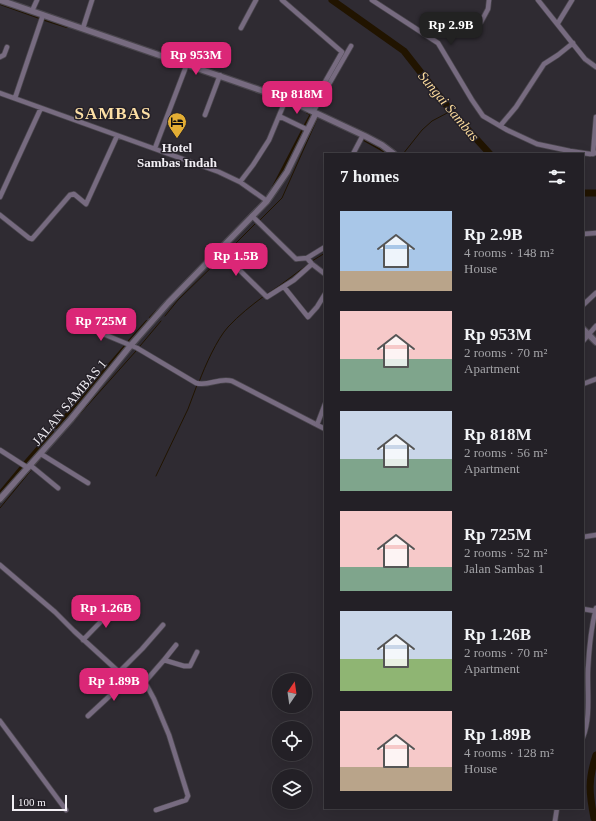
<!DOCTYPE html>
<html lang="en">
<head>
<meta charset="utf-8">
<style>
	:root { --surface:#232026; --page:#2b282e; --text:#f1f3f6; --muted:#a3a3a7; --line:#403e43; --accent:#db2777 }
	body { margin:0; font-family:"Times New Roman",serif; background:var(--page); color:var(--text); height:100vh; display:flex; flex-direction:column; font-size:15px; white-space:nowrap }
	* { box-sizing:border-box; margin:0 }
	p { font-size:13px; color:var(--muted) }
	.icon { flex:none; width:22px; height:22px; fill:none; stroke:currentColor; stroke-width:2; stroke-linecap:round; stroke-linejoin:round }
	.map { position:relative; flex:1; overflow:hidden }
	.drawer { position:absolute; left:324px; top:153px; width:260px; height:656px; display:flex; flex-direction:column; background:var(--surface); border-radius:0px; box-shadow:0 4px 16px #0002,0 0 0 1px var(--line) }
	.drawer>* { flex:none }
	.needle { width:26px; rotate:13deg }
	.controls { position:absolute; left:272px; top:673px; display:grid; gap:8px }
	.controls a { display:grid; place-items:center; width:40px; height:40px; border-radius:50%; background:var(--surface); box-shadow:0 4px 16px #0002,0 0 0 1px var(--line); font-size:20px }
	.scale { position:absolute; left:12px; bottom:10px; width:55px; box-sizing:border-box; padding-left:4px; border:2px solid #f2eff4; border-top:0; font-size:11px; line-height:14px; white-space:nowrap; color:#f2eff4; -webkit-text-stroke:3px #252128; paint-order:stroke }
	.price { position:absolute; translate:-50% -34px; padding:0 9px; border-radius:8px; background:var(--accent); color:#fff; font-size:13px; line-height:26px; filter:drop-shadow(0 1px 2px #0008) }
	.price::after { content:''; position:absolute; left:50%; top:24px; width:12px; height:9px; margin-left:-6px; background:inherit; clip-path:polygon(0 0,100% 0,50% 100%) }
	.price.active { background:#222; color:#fff }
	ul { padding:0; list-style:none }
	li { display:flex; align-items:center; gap:12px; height:100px; padding:0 16px }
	li span { display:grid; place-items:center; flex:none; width:112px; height:80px; border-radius:0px; color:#555 }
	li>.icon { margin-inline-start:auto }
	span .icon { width:48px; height:48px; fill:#fffc; stroke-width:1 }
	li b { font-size:17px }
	h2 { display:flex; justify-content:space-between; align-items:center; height:48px; padding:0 16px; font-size:17px }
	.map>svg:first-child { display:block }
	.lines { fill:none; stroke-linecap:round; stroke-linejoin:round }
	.stream { stroke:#211400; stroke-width:1 }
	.canal { stroke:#211400; stroke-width:4 }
	.river { stroke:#211400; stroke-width:7 }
	.minor-casing { stroke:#4a464d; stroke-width:6 }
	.tertiary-casing { stroke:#4a464d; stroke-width:8 }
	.minor { stroke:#776b80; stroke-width:4.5 }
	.tertiary { stroke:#776b80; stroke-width:5.5 }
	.labels { text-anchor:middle; stroke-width:3; stroke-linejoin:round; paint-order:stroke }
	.poi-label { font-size:13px; font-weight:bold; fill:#f2eff4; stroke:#252128 }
	.street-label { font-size:13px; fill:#f2eff4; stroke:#252128 }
	.water-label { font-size:14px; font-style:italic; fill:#fbdb9c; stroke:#252128 }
	.district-label { font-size:17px; font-weight:bold; letter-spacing:1px; fill:#fcdfa5; stroke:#252128 }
</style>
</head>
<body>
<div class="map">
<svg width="596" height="821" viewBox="0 0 596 821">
	<rect width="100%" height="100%" fill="#2f2b32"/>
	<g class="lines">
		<path class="stream" d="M403,154L422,130L432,121L451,111
			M260,220L282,198L318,117
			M226,253L255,224
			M312,261L325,253
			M267,294L279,286L310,263
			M165,316L178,300L222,257
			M140,346L161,321
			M199,382C205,366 217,339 228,327C239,315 252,305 264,296
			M70,425L136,351
			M45,453L54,442
			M34,466L41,458
			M156,476L188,409L197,385
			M0,508L32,469"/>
		<path class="canal" d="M0,3L40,17
			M45,19L67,26
			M306,125L312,114L308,112
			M364,139L387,152
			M274,187L303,131
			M151,318L157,312
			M130,341L147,322
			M56,427L126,346
			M25,463L52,432
			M0,493L21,468"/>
		<path class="river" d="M332,0L404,51L451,111L490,154
			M583,193H596
			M596,755C588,780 589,792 594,818L596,820"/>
		<defs>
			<path id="minor" d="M282,0L342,52L309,110
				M372,0L438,43L472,100L483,116L507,130L537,144L570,151L590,154L596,153
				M538,0L585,59L596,67
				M32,11L37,0
				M481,22L488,9L489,0
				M558,23L572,0
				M83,28L92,0
				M241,28L256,0
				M0,57L4,55L7,47
				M0,93L219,172L240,182L267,201
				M15,98L43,15
				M313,112L351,46
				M205,115L220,75
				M279,116L308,130
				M500,126L516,107L544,64L558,55L573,43
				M155,148L187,64
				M353,154L363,135
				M593,154L596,117
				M240,182L253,165L269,140L286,99
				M0,197L41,108
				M0,215L29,238L32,239L70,195L74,194L86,204L117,136
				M252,216L296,259L307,258L325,247
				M583,234L596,233
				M219,250L267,297L294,280L312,264
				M307,258L312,264L325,274
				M284,287L308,317L317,307L325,294
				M583,305L596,293
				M77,323L137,348L196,383C208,387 219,377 232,381L325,429
				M583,341L596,326
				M583,384L596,379
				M317,425L325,404
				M0,450L28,468
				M41,454L88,483
				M30,465L58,488
				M583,537L596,535
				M0,565L55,612L74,631L119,672L129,678L144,683L147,686L154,699L169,735L188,796L186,800L156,810
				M583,609L595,611
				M83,640L116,606
				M164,660L184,666H190L197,652
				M119,672L142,649L163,625
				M144,683L164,660L176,645
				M88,716L129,678
				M0,721L66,810
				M583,737C591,718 587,690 588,669C589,649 591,628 596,608
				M555,821L557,808"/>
			<path id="tertiary" d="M0,0L286,99L365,136L382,145L394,154
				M583,329L596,342
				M0,499L71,419L131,345L168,303L267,201L287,172L316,113"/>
		</defs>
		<use href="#minor" class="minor-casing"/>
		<use href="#tertiary" class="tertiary-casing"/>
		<use href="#minor" class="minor"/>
		<use href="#tertiary" class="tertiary"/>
	</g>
	<defs>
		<symbol id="hotel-pin" viewBox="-11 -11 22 30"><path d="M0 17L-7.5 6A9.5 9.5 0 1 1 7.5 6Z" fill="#e3ae34" stroke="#252128"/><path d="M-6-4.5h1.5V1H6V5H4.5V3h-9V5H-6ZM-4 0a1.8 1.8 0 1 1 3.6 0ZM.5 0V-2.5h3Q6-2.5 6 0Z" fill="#111"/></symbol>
	</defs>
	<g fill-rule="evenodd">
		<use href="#hotel-pin" x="166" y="111" width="22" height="30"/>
	</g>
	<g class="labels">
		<g class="poi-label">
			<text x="177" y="152">Hotel<tspan x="177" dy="15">Sambas Indah</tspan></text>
		</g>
		<g class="street-label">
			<text transform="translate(69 402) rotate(-50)" y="5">JALAN SAMBAS 1</text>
		</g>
		<g class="water-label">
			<text transform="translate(449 106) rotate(50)" y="5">Sungai Sambas</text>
		</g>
		<g class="district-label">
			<text x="113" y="119">SAMBAS</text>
		</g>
	</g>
</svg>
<div class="controls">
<a><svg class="needle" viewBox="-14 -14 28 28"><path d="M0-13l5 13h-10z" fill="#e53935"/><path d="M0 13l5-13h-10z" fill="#a3a3a7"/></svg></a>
<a><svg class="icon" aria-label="locate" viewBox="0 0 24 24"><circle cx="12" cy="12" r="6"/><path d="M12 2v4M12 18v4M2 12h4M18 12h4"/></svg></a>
<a><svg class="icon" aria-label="layers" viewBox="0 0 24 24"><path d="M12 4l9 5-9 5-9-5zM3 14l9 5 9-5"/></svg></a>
</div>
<div class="scale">100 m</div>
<b class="price active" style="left:451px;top:46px">Rp 2.9B</b>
<b class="price" style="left:196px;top:76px">Rp 953M</b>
<b class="price" style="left:297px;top:115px">Rp 818M</b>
<b class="price" style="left:236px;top:277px">Rp 1.5B</b>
<b class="price" style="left:101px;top:342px">Rp 725M</b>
<b class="price" style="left:106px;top:629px">Rp 1.26B</b>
<b class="price" style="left:114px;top:702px">Rp 1.89B</b>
<section class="drawer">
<h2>7 homes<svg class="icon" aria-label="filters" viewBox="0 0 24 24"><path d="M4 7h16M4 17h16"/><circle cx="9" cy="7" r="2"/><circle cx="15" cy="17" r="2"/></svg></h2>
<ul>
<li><span style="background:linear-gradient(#a9c7e8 75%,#b9a48a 0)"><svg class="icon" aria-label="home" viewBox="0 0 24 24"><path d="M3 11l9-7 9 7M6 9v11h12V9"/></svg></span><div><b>Rp 2.9B</b><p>4 rooms · 148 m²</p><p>House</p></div></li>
<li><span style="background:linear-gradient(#f6c9c9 60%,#7fa58c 0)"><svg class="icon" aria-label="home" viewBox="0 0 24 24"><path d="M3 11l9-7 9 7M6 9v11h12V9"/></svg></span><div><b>Rp 953M</b><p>2 rooms · 70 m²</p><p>Apartment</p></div></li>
<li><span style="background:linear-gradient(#c9d6e8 60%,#7fa58c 0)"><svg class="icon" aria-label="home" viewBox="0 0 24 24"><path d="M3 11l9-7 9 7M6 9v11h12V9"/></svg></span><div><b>Rp 818M</b><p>2 rooms · 56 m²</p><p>Apartment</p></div></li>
<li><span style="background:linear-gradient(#f6c9c9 70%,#7fa58c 0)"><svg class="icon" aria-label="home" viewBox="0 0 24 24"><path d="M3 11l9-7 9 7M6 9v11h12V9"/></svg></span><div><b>Rp 725M</b><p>2 rooms · 52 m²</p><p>Jalan Sambas 1</p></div></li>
<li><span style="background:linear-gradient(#c9d6e8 60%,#8fb573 0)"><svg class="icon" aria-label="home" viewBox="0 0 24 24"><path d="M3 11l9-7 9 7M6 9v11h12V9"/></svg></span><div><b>Rp 1.26B</b><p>2 rooms · 70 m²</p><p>Apartment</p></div></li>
<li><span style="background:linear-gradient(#f6c9c9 70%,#b9a48a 0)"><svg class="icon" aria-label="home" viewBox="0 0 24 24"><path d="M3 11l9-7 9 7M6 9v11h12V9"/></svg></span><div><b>Rp 1.89B</b><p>4 rooms · 128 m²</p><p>House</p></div></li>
</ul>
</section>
</div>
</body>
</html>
